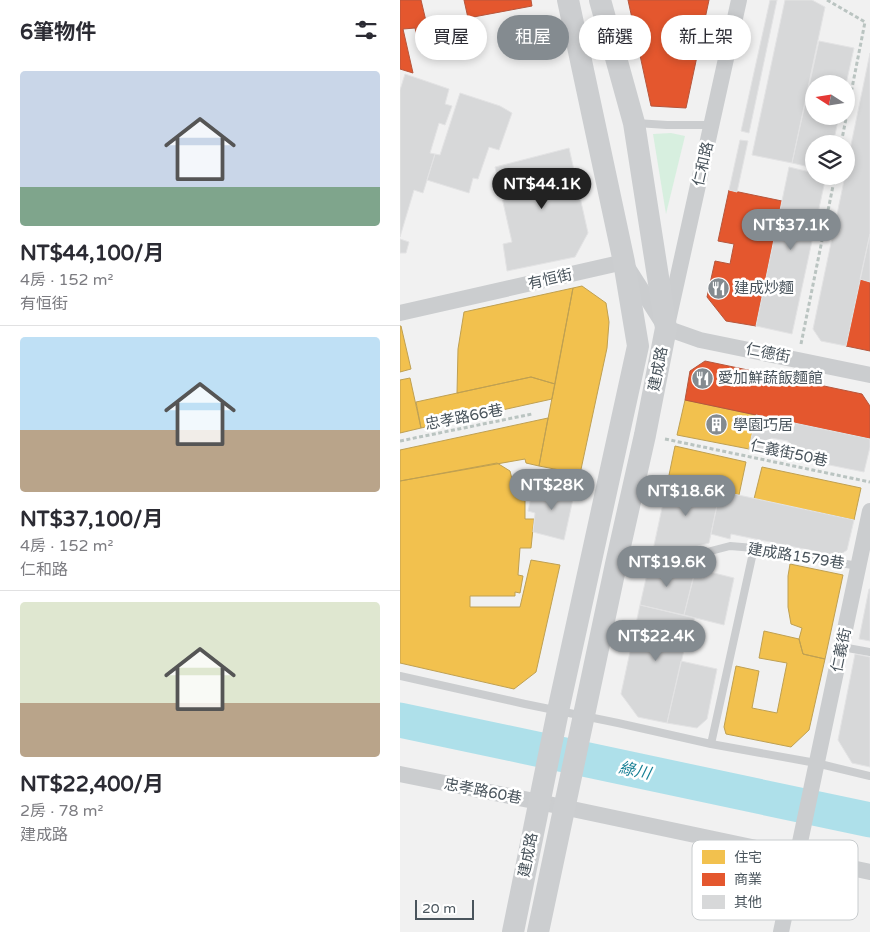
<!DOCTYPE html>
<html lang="zh-TW">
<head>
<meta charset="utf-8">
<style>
	:root { --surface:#fff; --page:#f7f7f7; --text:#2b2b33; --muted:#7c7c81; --line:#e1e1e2; --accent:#848b90 }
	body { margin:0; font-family:"Varela Round","Noto Sans TC",sans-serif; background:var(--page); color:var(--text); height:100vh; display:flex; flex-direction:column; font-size:19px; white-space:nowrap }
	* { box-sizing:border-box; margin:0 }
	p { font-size:16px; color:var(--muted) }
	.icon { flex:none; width:28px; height:28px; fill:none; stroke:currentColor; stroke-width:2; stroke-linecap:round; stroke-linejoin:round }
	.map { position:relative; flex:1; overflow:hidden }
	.details { display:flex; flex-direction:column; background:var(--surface); width:400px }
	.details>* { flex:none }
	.hud { position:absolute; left:15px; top:15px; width:380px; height:45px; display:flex; gap:10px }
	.needle { width:32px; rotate:282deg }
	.fabs { position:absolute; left:405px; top:75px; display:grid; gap:10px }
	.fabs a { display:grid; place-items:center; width:50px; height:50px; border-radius:50%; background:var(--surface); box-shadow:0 2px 8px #0003; font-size:25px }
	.scale { position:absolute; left:15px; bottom:12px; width:59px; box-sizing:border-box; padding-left:5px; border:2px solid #49545c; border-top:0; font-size:14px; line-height:18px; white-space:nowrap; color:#49545c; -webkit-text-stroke:4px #fff; paint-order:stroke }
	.price { position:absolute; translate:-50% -42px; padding:0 11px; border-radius:18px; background:var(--accent); color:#fff; font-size:16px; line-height:32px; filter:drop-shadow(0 1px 2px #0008) }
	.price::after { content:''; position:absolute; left:50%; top:30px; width:15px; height:11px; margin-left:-8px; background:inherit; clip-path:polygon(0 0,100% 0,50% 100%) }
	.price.active { background:#222; color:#fff }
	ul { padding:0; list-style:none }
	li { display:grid; align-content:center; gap:10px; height:265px; padding:0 20px }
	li+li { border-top:1px solid var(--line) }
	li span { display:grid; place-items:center; height:155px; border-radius:5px; color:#555 }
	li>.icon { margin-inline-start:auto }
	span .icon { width:90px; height:90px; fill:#fffc; stroke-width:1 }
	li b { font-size:21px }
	h2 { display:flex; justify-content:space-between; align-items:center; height:60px; padding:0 20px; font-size:21px }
	.tag { padding:0 18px; border-radius:22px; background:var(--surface); box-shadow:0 2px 8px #0003; font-size:18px; line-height:45px }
	.tag.active { background:var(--accent); color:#fff }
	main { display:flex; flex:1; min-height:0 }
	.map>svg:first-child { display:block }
	.green { fill:#d7efdf }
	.homes { fill:#f2c14e; stroke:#bfa052 }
	.shops { fill:#e4572e; stroke:#b6563c }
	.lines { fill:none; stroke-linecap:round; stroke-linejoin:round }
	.river { stroke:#aee0ea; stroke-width:35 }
	.building { fill:#d7d8d9; stroke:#e3e3e4 }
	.path { stroke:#bac4c1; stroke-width:3; stroke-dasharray:4 2.5; stroke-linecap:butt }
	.lane { stroke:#cbcdcf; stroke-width:8 }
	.street { stroke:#cbcdcf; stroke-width:16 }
	.secondary { stroke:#ccced0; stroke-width:22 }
	.labels { text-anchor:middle; stroke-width:5; stroke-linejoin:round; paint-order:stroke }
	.street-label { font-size:15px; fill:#49545c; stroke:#fff }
	.poi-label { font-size:15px; fill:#49545c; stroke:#fff; text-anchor:start }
	.water-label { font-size:16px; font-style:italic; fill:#167f94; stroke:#fff }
	.key { fill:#fff; stroke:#c8ccce; stroke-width:1 }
	.key-label { font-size:14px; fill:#49545c }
</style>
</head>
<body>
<main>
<section class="details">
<h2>6筆物件<svg class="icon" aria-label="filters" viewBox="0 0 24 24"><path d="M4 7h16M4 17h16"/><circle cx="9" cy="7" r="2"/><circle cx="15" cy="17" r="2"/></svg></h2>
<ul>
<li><span style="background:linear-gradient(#c9d6e8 75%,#7fa58c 0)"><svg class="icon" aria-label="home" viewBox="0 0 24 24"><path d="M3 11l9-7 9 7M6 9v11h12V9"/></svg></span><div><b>NT$44,100/月</b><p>4房 · 152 m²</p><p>有恒街</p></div></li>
<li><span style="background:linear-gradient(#bfe0f5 60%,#b9a48a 0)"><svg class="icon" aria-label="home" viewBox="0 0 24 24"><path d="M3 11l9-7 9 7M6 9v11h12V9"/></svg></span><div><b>NT$37,100/月</b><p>4房 · 152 m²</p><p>仁和路</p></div></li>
<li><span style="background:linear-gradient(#dfe7d0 65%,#b9a48a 0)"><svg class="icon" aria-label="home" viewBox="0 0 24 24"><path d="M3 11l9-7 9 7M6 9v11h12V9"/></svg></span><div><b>NT$22,400/月</b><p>2房 · 78 m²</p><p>建成路</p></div></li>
</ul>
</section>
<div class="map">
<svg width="470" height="932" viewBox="0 0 470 932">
	<rect width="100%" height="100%" fill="#f1f1f1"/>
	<path class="green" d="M271,133L285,136L266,214L253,134Z"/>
	<path class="homes" d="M182,286L206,303L209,322L207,348L180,474L139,466L173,288Z
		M173,288L155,384L131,377L57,393L58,349L64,312Z
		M0,326H1L11,369L0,372Z
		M131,377L155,384L152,399L21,428L16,402Z
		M10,378L21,428L0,433V380Z
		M285,400L356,415L349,449L277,435Z
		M148,418L139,466L126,463L125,459L0,481V450Z
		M275,446L346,462L339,495L268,480Z
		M97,463L110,471L112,479H125V519H134L131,548H120L118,575L123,576L120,593L115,592V596H70V607H120L131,560L160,565L136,672L114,689L0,663V481Z
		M362,467L461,488L454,520L354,499Z
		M390,564L443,575L425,659L403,654L399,639L402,628L391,624L388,607V576Z
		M364,631L399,639L403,654L425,659L409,730L391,747L326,734L324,727L336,666L359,671L352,708L377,713L387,663L359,658Z"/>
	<path class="shops" d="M0,0H21L30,38L18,40L15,28L3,29L13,73L0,69Z
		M64,0H131L132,6L68,18Z
		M228,0H309L286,108L251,106Z
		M329,190L382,201L356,326L326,321L307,297L315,261L330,264L334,244L318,241Z
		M460,279L470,282V351L446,346Z
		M305,361L462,394L470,406V439L285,400L290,371Z"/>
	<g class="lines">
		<path class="river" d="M0,720L470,820"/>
	</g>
	<path class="building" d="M370,0H377L349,133L341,131Z
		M385,0H412L425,7L392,163L352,155Z
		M419,41L454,48L446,84H414V116H439L433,144H414V168L392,163Z
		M470,53V234L446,346L421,341L413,329L445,176H446V169Z
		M5,74L49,89L45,104L52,106L45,125L39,123L30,153L35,154L23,193L14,190L0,237V90Z
		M60,93L100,106L112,113L99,150L89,147L78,179L73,178L69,193L27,180L35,154L40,155Z
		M340,140L348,141L337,192L329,190Z
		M169,148L188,233L175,257L107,271L103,244L112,242L95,167Z
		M389,167L414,173V176H426L392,334L356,326Z
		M470,234V282L460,279Z
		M0,239L9,242L6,253H0Z
		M356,415L470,439V447L464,472L385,456L388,441L371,438L367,453L349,449Z
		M268,480L320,491L309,543L283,550H253Z
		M142,483L175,490L164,540L133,532L135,513L128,511L131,497L138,498Z
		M320,491L454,520L447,550L438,556L331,534L330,539L311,534Z
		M250,561L274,564V573L295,570L284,615L240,605Z
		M306,571L334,578L324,625L284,615L294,576L303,578Z
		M469,589H470V641L459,639Z
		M240,605L294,618L298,635L288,633L267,723L238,717L221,694Z
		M455,654L470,657V767L452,763L438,740Z
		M281,661L317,669L307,719L297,728L267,723Z"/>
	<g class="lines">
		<path class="path" d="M427,0L465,22L441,144
			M401,344L435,176
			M265,439L470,482
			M0,441L132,414"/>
		<path class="lane" d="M236,123L267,125H312
			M220,563L248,556L280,559L330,546L354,548L458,566
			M442,647L470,652
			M0,676L125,704L218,723L311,744L416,763L470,776
			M311,744L354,548"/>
		<path class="street" d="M0,313L224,262L262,322
			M268,321L339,0
			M266,328L300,340L470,375
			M0,774L139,802L470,872
			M381,932L470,511"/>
		<path class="secondary" d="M113,932L158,711L238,346L224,262L168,0
			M138,932L216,564L245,435L266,328L234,123L200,0"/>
	</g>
	<defs>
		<symbol id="restaurant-disc" viewBox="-11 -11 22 22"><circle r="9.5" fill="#848b90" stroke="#fff"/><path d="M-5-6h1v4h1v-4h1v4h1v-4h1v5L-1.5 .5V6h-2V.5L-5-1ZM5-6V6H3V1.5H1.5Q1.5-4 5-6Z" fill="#fff"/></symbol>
		<symbol id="building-disc" viewBox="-11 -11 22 22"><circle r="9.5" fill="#848b90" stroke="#fff"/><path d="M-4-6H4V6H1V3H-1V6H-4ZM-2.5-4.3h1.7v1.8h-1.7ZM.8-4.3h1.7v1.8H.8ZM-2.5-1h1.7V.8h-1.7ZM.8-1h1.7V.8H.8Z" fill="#fff"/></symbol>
	</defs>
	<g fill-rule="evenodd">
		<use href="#restaurant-disc" x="306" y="276" width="25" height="25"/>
		<use href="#restaurant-disc" x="290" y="366" width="25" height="25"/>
		<use href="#building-disc" x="304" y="412" width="25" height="25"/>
	</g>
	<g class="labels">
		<g class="street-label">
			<text transform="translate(303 164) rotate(-77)" y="5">仁和路</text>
			<text transform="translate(150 279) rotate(-13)" y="5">有恒街</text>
			<text transform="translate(368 353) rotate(11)" y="5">仁德街</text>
			<text transform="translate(258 369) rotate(-79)" y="5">建成路</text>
			<text transform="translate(64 417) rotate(-11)" y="5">忠孝路66巷</text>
			<text transform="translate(389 453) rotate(12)" y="5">仁義街50巷</text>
			<text transform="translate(396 556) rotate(9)" y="5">建成路1579巷</text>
			<text transform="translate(441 650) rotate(-78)" y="5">仁義街</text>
			<text transform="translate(83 791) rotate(11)" y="5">忠孝路60巷</text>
			<text transform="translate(128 855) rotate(-79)" y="5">建成路</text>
		</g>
		<g class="poi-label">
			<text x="334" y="293">建成炒麵</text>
			<text x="318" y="383">愛加鮮蔬飯麵館</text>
			<text x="333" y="430">學園巧居</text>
		</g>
		<g class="water-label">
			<text transform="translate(235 770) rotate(12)" y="6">綠川</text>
		</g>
	</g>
	<rect x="292" y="840" width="166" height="80" rx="8" class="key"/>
	<rect x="302" y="850" width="23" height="14" fill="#f2c14e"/>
	<rect x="302" y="873" width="23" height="13" fill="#e4572e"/>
	<rect x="302" y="895" width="23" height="14" fill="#d7d8d9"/>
	<g class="key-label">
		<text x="334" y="862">住宅</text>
		<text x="334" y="884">商業</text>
		<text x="334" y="907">其他</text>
	</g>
</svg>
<div class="fabs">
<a><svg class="needle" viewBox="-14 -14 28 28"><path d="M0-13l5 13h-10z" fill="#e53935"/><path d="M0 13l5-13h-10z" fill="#7c7c81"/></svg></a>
<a><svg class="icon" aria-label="layers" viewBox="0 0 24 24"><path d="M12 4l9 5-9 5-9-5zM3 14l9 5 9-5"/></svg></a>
</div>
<div class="scale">20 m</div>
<b class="price active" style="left:142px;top:210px">NT$44.1K</b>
<b class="price" style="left:391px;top:251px">NT$37.1K</b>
<b class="price" style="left:152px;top:511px">NT$28K</b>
<b class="price" style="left:286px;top:517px">NT$18.6K</b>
<b class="price" style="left:267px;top:588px">NT$19.6K</b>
<b class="price" style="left:256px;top:662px">NT$22.4K</b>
<div class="hud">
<a class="tag">買屋</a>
<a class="tag active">租屋</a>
<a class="tag">篩選</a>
<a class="tag">新上架</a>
</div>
</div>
</main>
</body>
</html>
